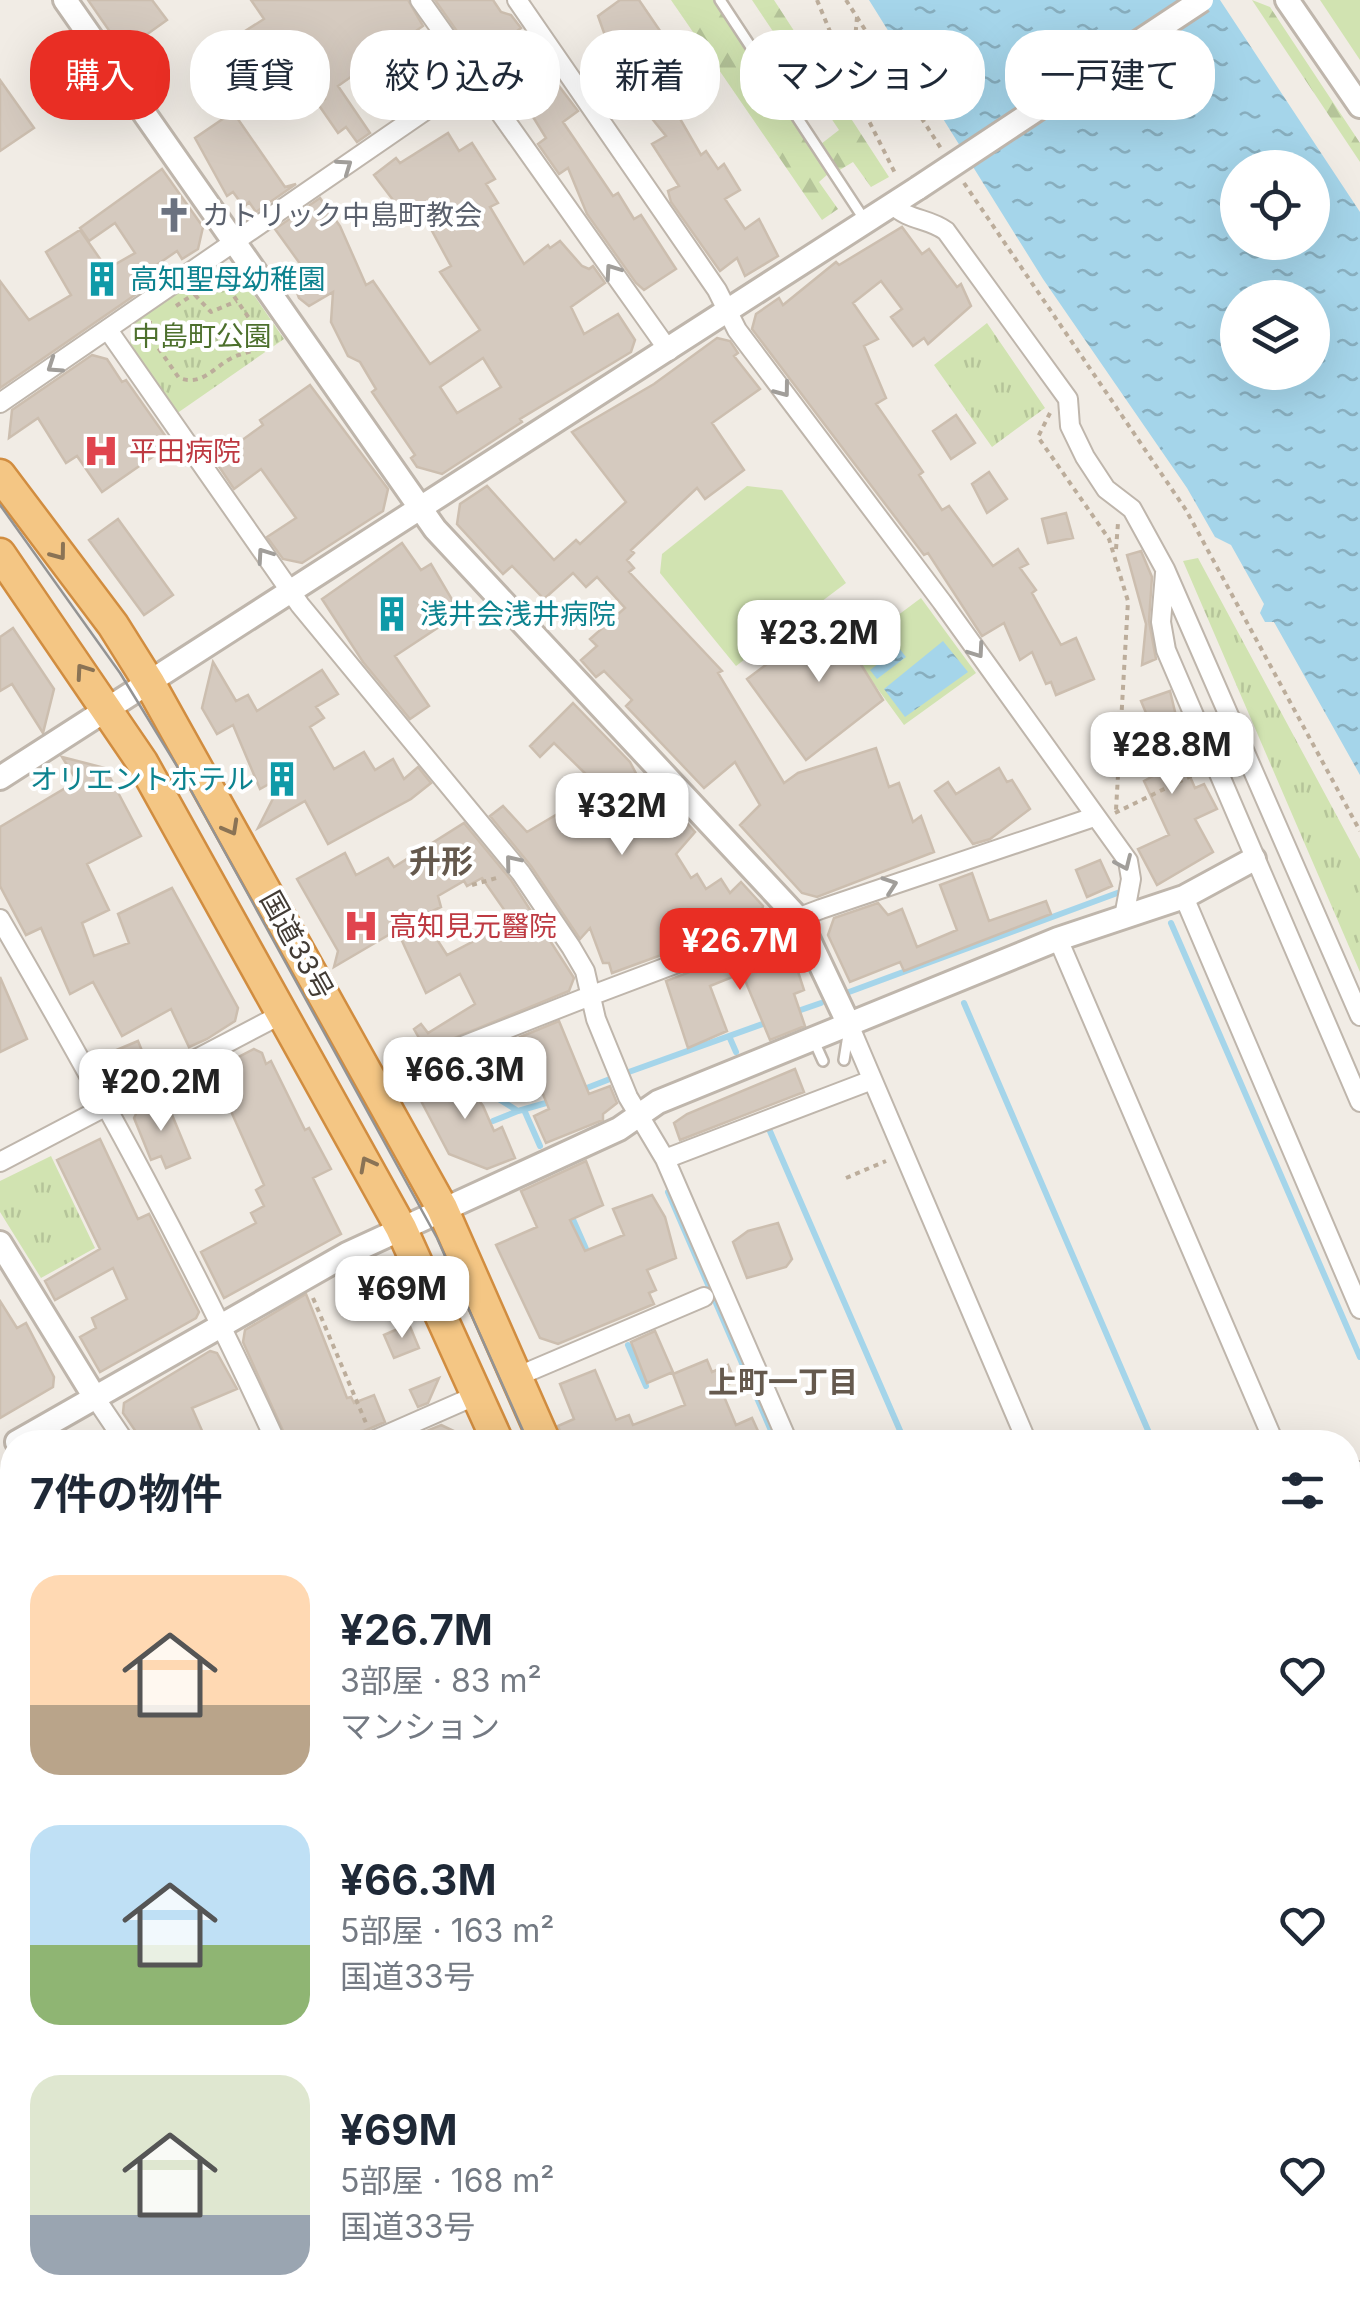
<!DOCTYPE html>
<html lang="ja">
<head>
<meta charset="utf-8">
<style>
	:root { --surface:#fff; --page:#f2f2f3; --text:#1f2937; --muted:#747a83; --accent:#e92e24 }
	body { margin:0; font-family:Inter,"Noto Sans JP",sans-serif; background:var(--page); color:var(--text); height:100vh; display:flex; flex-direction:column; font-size:38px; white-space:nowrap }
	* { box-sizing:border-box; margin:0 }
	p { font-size:32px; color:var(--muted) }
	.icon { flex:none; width:55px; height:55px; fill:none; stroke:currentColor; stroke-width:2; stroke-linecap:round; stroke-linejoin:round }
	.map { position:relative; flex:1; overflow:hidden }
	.panel { position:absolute; left:0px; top:1430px; width:1360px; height:892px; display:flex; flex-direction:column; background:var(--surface); border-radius:40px 40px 0 0; box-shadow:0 10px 40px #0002 }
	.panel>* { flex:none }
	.top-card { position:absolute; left:30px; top:30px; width:1300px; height:90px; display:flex; gap:20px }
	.controls { position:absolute; left:1220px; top:150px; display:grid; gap:20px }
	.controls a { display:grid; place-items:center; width:110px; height:110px; border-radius:50%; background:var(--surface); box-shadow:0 10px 40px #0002; font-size:50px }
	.price { position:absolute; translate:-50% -85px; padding:0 22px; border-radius:20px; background:#fff; color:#222; font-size:32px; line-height:65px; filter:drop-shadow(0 2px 5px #0008) }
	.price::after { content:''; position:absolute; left:50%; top:60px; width:30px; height:22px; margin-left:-15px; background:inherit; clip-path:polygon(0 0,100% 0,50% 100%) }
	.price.on { background:var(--accent); color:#fff }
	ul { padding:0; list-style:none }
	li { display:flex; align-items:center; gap:30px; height:250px; padding:0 30px }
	li span { display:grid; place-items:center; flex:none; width:280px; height:200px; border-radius:30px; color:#555 }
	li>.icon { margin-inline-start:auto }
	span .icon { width:120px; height:120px; fill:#fffc; stroke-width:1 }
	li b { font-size:42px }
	h2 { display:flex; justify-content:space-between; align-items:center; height:120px; padding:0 30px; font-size:42px }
	.pill { padding:0 35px; border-radius:40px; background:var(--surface); box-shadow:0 10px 40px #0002; font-size:35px; line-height:90px }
	.pill.on { background:var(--accent); color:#fff }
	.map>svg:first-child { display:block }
	.grass { fill:#d1e3b1 }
	.forest { fill:url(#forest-firs) }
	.park { fill:url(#park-tufts) }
	.water { fill:url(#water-ripples); fill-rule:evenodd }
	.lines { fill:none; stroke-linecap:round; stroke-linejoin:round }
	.stream { stroke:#a5d5ea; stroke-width:6 }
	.building { fill:#d5cabf; stroke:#ccbeaf; stroke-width:2.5; fill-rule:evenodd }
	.service-casing { stroke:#bfb6ac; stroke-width:14 }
	.minor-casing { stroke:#bfb6ac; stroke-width:22 }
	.tertiary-casing { stroke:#bfb6ac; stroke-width:28 }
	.secondary-casing { stroke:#ceba98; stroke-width:30 }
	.trunk-casing { stroke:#d18d40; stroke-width:35 }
	.path { stroke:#bcad9b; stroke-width:4; stroke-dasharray:5 5; stroke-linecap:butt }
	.service { stroke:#fff; stroke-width:9 }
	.minor { stroke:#fff; stroke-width:18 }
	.tertiary { stroke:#fff; stroke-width:22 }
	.secondary { stroke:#fae9c6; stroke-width:25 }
	.trunk { stroke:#f4c684; stroke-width:30 }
	.tram { stroke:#949494; stroke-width:2.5 }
	.tertiary-bridge-casing { stroke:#bfb6ac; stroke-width:28; stroke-linecap:butt }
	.tertiary-bridge { stroke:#fff; stroke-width:22 }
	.oneway { stroke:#a19e9a }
	.oneway2 { stroke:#8a7355 }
	.labels { text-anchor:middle; stroke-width:8; stroke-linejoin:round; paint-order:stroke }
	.worship-label { font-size:28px; fill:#5b616d; stroke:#fff; text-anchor:start }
	.culture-label { font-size:28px; fill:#0d838f; stroke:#fff; text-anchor:start }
	.park-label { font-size:28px; fill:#4d702d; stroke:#fff }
	.health-label { font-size:28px; fill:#be3a42; stroke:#fff; text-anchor:start }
	.street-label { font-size:28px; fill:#433c35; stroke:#fff }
	.neighbourhood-label { font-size:30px; font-weight:bold; fill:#65594d; stroke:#fff }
	.quarter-label { font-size:32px; font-weight:bold; fill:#65594d; stroke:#fff }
</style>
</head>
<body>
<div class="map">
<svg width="1360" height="2321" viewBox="0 0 1360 2321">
	<defs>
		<pattern id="forest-firs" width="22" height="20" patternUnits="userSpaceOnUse" patternTransform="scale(2.5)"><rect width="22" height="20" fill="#d1e3b1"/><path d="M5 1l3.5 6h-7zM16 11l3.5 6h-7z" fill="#b5c499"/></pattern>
		<pattern id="park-tufts" width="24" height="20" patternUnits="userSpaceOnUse" patternTransform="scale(2.5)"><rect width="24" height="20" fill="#d1e3b1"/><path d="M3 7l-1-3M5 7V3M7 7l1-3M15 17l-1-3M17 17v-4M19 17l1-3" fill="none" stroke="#b5c499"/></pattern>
		<pattern id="water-ripples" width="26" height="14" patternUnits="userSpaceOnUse" patternTransform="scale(2.5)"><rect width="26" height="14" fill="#a5d5ea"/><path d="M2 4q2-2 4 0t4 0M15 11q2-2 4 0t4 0" fill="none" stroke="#88aebe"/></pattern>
	</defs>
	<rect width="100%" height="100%" fill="#f1ece5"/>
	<path class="grass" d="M1320,0H1360V60Z
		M747,486L782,490L846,583L736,666L660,573L662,554Z
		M921,598L976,673L904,725L850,651Z
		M466,2310H579L554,2321H468Z"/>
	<path class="forest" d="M671,0H714L828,174L819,182L838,209L822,220Z
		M752,0H774L889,177L871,187L853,162L838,171L821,144L839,130Z
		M1252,0L1270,7L1360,143V162Z"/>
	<path class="park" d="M215,267L238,272L284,339L176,414L129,348L134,322Z
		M987,323L1045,408L992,447L934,365Z
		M1198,558L1360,859V972L1183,561Z
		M51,1156L95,1248L41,1278L0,1212V1181Z"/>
	<path class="water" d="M869,0H1220L1360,212V775L1274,622H1265L1260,613L1264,604L1231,545L1215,537L1187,488L1043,279ZM1238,168H1312V242H1238ZM1238,298H1312V372H1238Z
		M943,641L968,672L905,717L884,689Z
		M899,648L906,657L877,679L870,670Z"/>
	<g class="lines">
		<path class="stream" d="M1171,923L1360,1357
			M849,992L1120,892
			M964,1003L1153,1442
			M792,1013L821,1003
			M729,1036L736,1052
			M457,1058L484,1090L518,1111L553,1101
			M626,1073L771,1021
			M579,1091L610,1079
			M525,1112L540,1146
			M493,1121L518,1111
			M769,1129L905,1442
			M668,1192L776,1442
			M571,1215L590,1258
			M628,1345L646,1386
			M1348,1892L1355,1909
			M1046,2310L1050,2321
			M1150,2310L1155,2321
			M1279,2310L1284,2321"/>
	</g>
	<path class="building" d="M88,0H152L167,20L146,35L159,52L135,68Z
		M251,0H408L423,26L338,86L370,133L357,142L346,127L338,133L318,104L325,99L300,63L219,114L210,98L242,80L220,47L264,19Z
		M435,0H493L501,12L511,15L521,28L517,31L578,111L563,122L613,196L618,193L634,219L641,215L676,269L644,290L636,283L587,214L568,168L559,174L538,144L546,138L519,94L508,102L486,71L481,60L485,57L468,32L461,37Z
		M620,0H639L686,69L661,86L701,155L706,151L718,169L724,164L740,190L725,199L745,229L759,219L778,256L745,276L737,258L720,271L671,202L668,191L679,186L652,144L666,136L621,80L614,64L610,66L600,45L607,41L598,16Z
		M0,80L34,128L0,151Z
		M233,112L285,187L296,184L256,212L249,202L244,207L233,192L227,196L195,138Z
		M448,133L459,151L472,143L495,179L486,184L498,203L490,207L524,264L548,245L550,248L560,241L582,266L589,269L593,266L605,283L571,307L584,334L618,314L635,340L631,352L520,419L522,422L442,474L417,467L411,458L415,455L372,392L376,389L360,362L348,356L331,322L333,292L309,306L299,298L296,290L311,279L275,229L320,198L340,226L366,285L373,281L430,364L480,330L440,272L451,266L419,207L406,217L374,175L396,158L400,163ZM483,358L501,387L457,413L440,387Z
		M162,169L203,227L198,249L182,259L177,251L142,275L148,286L0,388V281L29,320L71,295L46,252L80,230L107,269L135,253L115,223L89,241L80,228Z
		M902,227L922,254L929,249L957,287L961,284L971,306L928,344L924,338L913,346L891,317L902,309L881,281L853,303L878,339L864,346L886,398L876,404L923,472L919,475L942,510L949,506L993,566L1018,549L1028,564L1020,568L1036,590L1032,593L1061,645L1076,638L1094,679L1056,695L1051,682L1046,684L1032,652L1020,660L1004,623L982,636L928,553L924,555L752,329L756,314L779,298L783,305L836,262L839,265Z
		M717,338L730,341L738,353L734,356L760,389L712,423L744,470L705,499L697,488L631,550L634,553L627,560L634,568L629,572L722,671L718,673L784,783L798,773L876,748L889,787L899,783L913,822L921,816L934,852L817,897L802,893L740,825L760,805L735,762L704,788L626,706L632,700L604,671L596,677L581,660L597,646L590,639L625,608L597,577L586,587L573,573L544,599L512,566L503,574L457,524L460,504L487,486L554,560L576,540L580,544L626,502L572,432L654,384Z
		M92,355L107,359L122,382L126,380L171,444L102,492L77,456L66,463L38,418L9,438L12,410Z
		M310,385L388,489L383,511L302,563L283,559L267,537L296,518L261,469L234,489L218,465L227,459L223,454L263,425L260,420Z
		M956,415L975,443L951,459L933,431Z
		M989,472L1007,499L987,513L972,484Z
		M1066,513L1073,538L1048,543L1042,519Z
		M118,519L173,595L144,615L89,540Z
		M402,543L421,570L431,564L460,613L395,656L429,706L410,719L363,662L322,599Z
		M1141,551L1152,577L1149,621L1156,659L1142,665L1146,624L1127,555Z
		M838,611L873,654L860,663L883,700L806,760L747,679Z
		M13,628L54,689L43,733L12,684L0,691V637Z
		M213,662L236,701L248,695L257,711L322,670L338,694L316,707L324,718L310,727L334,769L364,752L375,770L393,759L404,779L418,767L431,783L411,799L328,844L305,801L258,828L285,775L260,789L233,725L217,734L202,708Z
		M1170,691L1177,720L1167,724L1195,788L1204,784L1217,809L1195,819L1213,852L1157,885L1138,849L1169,835L1144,781L1153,776L1140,738L1154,732L1141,701Z
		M573,703L630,762L651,802L663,796L695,832L676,854L691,878L697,874L706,889L721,879L730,893L741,882L763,906L760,919L612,973L609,963H603L590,928L580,939L531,866L490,816L503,806L527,832L586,797L581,790L594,782L554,743L540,757L530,746Z
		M62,757L105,768L141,836L87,864L109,910L82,923L94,956L129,943L118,914L172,888L238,1008L235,1021L207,1039L189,1047L171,1009L122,1036L93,982L70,994L41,928L26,935L0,886V827L77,781Z
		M999,768L1007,782L1012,780L1030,809L990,839L973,844L935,791L948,782L956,794Z
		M464,823L511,880L574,978L569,991L396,1062L392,1052L419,1038L414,1029L421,1024L428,1033L475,1004L460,974L426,993L397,930L334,967L338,951L297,879L345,853L356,875L388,858L394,867ZM482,878L512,921L447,955L422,916L441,907L438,896L464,881L467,886Z
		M1100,860L1112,886L1087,897L1076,870Z
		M972,873L989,921L1046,901L1051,914L904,971L900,962L850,982L828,935L834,918L878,903L888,915L902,909L917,947L957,930L940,885Z
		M788,941L804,990L794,994L805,1026L770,1040L742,973L710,986L727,1031L688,1048L666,981L752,948L750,955Z
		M0,977L27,1039L0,1052Z
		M559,1021L589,1094L610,1086L617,1103L603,1114V1120L546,1143L534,1116L549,1109L520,1037Z
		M138,1041L149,1068L119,1081L107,1054Z
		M254,1049L262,1053L266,1064L271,1061L305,1130L309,1128L331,1169L313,1178L341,1234L224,1298L201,1252L256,1223L251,1213L264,1206L256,1190L264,1185L230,1109L223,1099L218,1102L212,1089L208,1090L202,1076Z
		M452,1064L483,1106L494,1131L502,1127L515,1158L487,1169L449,1154L420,1099L422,1093L443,1083L437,1072Z
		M795,1069L804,1092L680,1140L674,1123L687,1114Z
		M165,1098L190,1158L166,1168L161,1156L151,1160L134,1118L138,1110Z
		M100,1139L138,1219L149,1214L199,1312L196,1318L100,1372L80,1337L96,1328L92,1318L127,1299L113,1268L55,1300L45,1281L100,1249L57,1160Z
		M586,1161L603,1205L570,1220L585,1251L624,1235L613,1209L652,1195L665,1217L676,1258L647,1270L656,1290L649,1293L654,1304L558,1344L540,1338L496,1245L537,1227L521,1191Z
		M778,1223L792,1259L786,1267L747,1278L733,1242L748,1231Z
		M306,1294L347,1398L351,1397L354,1403L374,1395L385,1422L364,1431L358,1442H288L243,1342L245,1330Z
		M0,1301L17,1328L26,1323L54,1377L53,1387L0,1418Z
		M409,1324L419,1348L394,1358L384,1335Z
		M655,1331L673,1372L647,1383L631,1342Z
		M210,1351L217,1353L237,1389L192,1408L207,1442H143L123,1413L124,1403Z
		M707,1360L712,1372L728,1365L735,1381L720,1387L736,1425L752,1418L763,1442H564L558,1426L574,1419L560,1384L595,1370L616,1420L629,1415L633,1425L685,1405L673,1374Z
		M439,1378L428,1403L418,1407L410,1390Z
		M441,1425L477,1442H400Z"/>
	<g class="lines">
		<defs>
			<path id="service" d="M720,0L864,219
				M814,1041L823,1061
				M844,1060L848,1035"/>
			<path id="minor" d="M420,0L669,351
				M517,0L717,290L737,330L942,602L1128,861L1131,879L1124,917
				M893,205C909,221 929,218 946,231L1068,399L1070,426L1085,457L1106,489L1132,509L1165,569L1360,1016
				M108,330L300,605L521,873L571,947L585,971L596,1019L628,1097L665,1159L788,1442
				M0,403L474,77
				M1165,573L1161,622L1166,650L1360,1102
				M1184,897L1360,1309
				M0,919C99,1090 194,1262 276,1442
				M1058,939L1274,1442
				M850,1027L1027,1442
				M378,1091L450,1051L590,996L821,909L1094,817
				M665,1159L872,1080
				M0,1162L282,1014
				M516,1377L704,1297
				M94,1396L125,1442
				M370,1442L477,1395
				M1348,1476L1360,1471
				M0,1579L12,1583
				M1348,1611L1360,1639
				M0,1664L12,1670
				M0,1831L12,1852
				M0,1877L12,1865
				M1348,1926L1360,1920
				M0,2091L12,2081
				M1348,2188L1360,2217
				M239,2310L243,2321
				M709,2310L713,2321
				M1161,2310L1166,2321
				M273,2321L276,2310
				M1337,2321L1360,2311"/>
			<path id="tertiary" d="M65,0L435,529L799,919L850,1027
				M1287,0L1360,106
				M0,778L918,188
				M0,1243L94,1396
				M17,1442L347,1254L619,1129L658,1102L1058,939L1184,897L1254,859
				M1348,2125L1360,2119"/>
			<path id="secondary" d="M886,2321L912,2310"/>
			<path id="trunk" d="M0,475L113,625L150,684L442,1208L545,1442
				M0,554L142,762L401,1228L498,1442
				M870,2310L874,2321
				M926,2310L931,2321"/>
		</defs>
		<use href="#service" class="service-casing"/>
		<use href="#minor" class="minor-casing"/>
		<use href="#tertiary" class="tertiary-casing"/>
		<use href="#secondary" class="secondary-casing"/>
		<use href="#trunk" class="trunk-casing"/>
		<path class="path" d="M817,0L850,80
			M846,0L942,150
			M857,17L851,85L896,175
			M964,183L1186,510L1360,831
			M195,295L211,312L237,301
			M176,306L200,290
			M150,321V336L179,378C202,386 212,369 230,359C240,353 250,353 260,347L262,337L227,286L218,282L208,285
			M1050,413L1038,437L1109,539L1128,601L1116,810
			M1116,549L1118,523
			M1115,813L1201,771
			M472,885L500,877
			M846,1178L886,1161
			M313,1298L366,1423"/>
		<use href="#service" class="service"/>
		<use href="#minor" class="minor"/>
		<use href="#tertiary" class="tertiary"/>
		<use href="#secondary" class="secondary"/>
		<use href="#trunk" class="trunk"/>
		<path class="tram" d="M0,505L120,673L183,776L437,1238L528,1442
			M902,2310L907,2321"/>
		<defs>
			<path id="tertiary-bridge" d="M918,188L1202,0"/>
		</defs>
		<use href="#tertiary-bridge" class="tertiary-bridge-casing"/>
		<use href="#tertiary-bridge" class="tertiary-bridge"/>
	</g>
	<defs><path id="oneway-chevron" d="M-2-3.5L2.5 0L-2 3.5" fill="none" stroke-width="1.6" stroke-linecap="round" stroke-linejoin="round" transform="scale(2.5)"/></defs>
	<g class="oneway">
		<use href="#oneway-chevron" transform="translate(345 166) rotate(-35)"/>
		<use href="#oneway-chevron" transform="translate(612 271) rotate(-125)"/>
		<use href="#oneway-chevron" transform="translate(54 366) rotate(146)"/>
		<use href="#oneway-chevron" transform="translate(783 390) rotate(53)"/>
		<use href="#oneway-chevron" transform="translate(264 555) rotate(-125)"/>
		<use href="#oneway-chevron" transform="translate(977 651) rotate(55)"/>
		<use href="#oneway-chevron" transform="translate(512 862) rotate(-129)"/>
		<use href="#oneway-chevron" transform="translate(1124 863) rotate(66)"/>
		<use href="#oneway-chevron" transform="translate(890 885) rotate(-19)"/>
	</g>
	<g class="oneway2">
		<use href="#oneway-chevron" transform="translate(59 553) rotate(53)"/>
		<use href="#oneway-chevron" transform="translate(83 671) rotate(-125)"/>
		<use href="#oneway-chevron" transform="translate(231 828) rotate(61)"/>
		<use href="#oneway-chevron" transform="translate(367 1164) rotate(-118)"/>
	</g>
	<defs>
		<symbol id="church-bare" viewBox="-9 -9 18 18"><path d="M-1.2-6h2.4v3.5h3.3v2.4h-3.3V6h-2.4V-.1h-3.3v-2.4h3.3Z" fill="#6b7280" stroke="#fff" stroke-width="2.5" paint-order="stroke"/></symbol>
		<symbol id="building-bare" viewBox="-9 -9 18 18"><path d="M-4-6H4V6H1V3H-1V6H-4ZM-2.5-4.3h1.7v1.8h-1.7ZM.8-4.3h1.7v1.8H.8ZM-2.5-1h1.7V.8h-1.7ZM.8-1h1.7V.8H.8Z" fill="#0f9aa8" stroke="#fff" stroke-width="2.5" paint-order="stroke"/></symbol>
		<symbol id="hospital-bare" viewBox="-9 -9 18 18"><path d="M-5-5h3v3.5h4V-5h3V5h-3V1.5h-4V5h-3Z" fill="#e0444e" stroke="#fff" stroke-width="2.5" paint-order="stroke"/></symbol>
	</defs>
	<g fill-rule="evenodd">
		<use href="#church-bare" x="149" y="190" width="50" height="50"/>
		<use href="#building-bare" x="77" y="254" width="50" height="50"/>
		<use href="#hospital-bare" x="76" y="426" width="50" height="50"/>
		<use href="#building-bare" x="367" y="589" width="50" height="50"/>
		<use href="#building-bare" x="257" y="754" width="50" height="50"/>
		<use href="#hospital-bare" x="336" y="901" width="50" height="50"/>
	</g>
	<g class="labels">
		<g class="worship-label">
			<text x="202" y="225">カトリック中島町教会</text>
		</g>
		<g class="culture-label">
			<text x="130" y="289">高知聖母幼稚園</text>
			<text x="420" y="624">浅井会浅井病院</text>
			<text x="254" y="789" text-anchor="end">オリエントホテル</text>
		</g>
		<g class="park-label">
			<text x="202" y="346">中島町公園</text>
		</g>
		<g class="health-label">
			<text x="129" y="461">平田病院</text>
			<text x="389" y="936">高知見元醫院</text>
		</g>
		<g class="street-label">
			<text transform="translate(297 945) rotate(61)" y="10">国道33号</text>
		</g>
		<g class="neighbourhood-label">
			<text x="783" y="1393">上町一丁目</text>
		</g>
		<g class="quarter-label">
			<text x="441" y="873">升形</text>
		</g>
	</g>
</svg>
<div class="controls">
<a><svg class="icon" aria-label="locate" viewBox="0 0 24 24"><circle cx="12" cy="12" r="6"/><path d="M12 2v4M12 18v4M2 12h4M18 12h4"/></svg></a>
<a><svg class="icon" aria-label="layers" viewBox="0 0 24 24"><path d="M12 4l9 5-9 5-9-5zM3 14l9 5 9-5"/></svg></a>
</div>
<b class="price" style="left:819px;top:685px">¥23.2M</b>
<b class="price" style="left:1172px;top:797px">¥28.8M</b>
<b class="price" style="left:622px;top:858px">¥32M</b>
<b class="price on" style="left:740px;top:993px">¥26.7M</b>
<b class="price" style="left:465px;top:1122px">¥66.3M</b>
<b class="price" style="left:161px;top:1134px">¥20.2M</b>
<b class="price" style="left:402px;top:1341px">¥69M</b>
<div class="top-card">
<a class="pill on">購入</a>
<a class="pill">賃貸</a>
<a class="pill">絞り込み</a>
<a class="pill">新着</a>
<a class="pill">マンション</a>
<a class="pill">一戸建て</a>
</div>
<section class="panel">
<h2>7件の物件<svg class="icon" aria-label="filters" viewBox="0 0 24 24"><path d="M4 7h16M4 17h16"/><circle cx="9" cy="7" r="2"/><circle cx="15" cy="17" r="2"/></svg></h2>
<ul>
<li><span style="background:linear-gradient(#ffd9b3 65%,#b9a48a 0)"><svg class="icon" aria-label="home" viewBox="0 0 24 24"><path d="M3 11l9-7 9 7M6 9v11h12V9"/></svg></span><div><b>¥26.7M</b><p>3部屋 · 83 m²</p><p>マンション</p></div><svg class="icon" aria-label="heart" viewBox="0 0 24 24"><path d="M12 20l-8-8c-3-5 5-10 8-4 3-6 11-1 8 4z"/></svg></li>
<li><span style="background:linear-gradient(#bfe0f5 60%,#8fb573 0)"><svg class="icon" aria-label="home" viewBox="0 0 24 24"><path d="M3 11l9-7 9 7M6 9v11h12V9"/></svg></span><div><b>¥66.3M</b><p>5部屋 · 163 m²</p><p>国道33号</p></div><svg class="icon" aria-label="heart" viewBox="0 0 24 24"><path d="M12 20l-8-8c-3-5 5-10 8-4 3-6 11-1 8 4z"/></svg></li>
<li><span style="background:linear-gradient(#dfe7d0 70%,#9aa5b1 0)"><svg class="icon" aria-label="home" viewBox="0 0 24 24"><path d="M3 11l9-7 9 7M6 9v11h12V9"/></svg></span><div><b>¥69M</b><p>5部屋 · 168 m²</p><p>国道33号</p></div><svg class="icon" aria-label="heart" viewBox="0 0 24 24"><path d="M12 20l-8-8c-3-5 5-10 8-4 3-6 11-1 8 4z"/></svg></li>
</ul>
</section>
</div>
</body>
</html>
